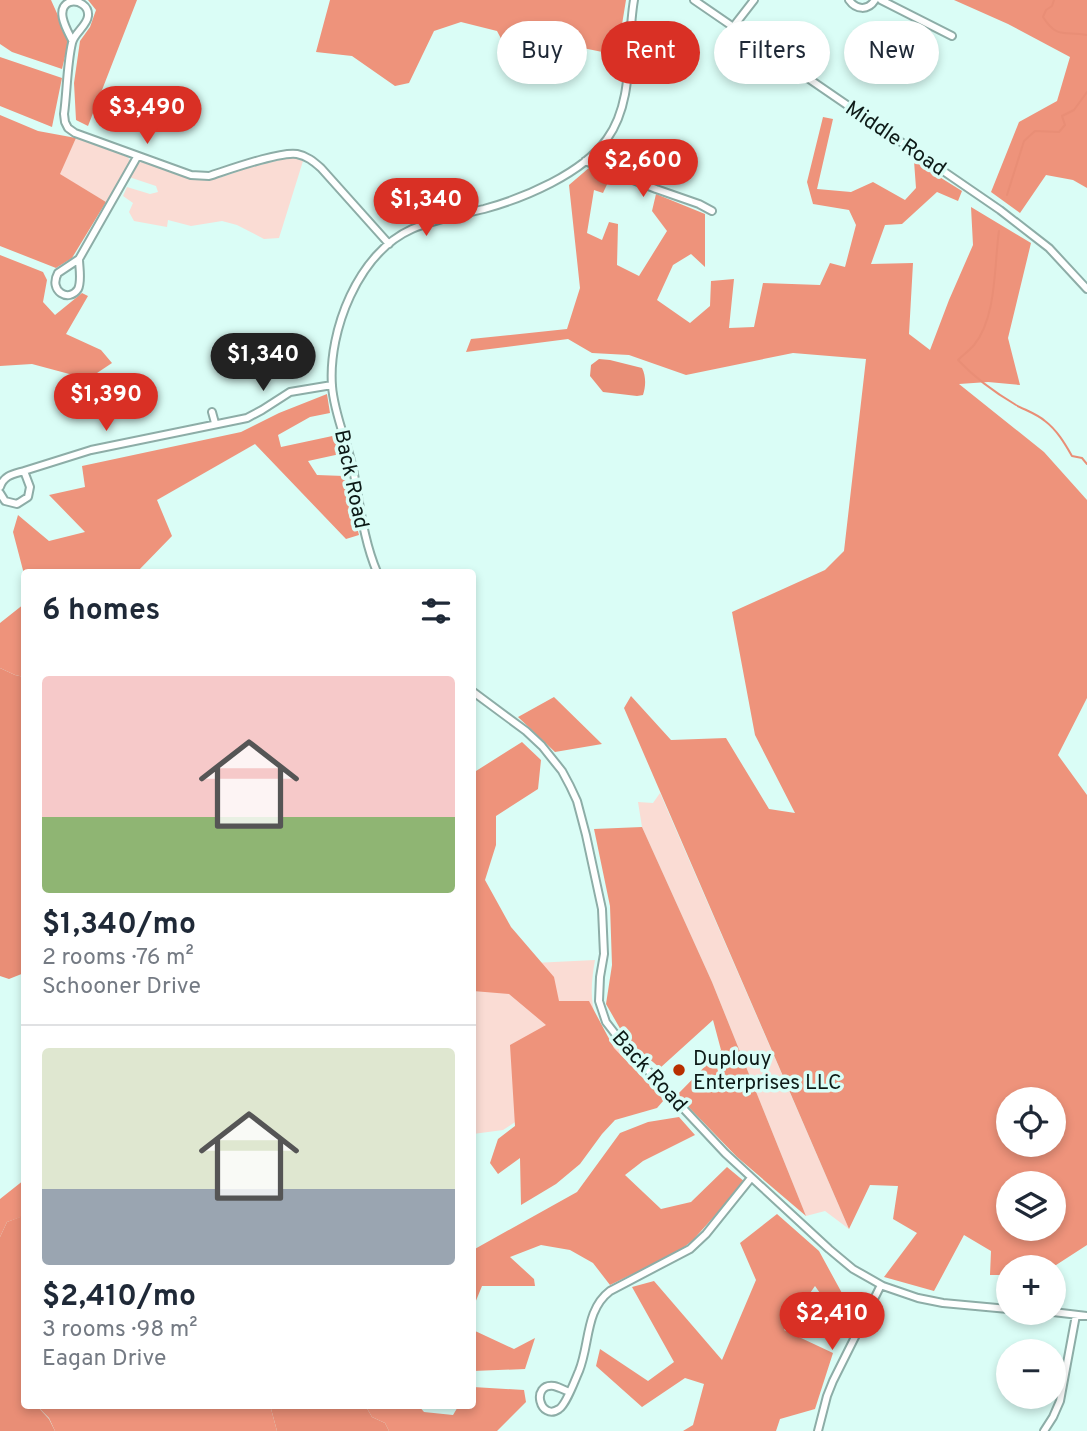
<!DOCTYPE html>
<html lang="en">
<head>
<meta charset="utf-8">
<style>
	:root { --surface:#fff; --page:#f6f6f7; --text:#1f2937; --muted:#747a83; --line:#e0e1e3; --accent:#d93025 }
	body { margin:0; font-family:Overpass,sans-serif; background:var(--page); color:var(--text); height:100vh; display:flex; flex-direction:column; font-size:26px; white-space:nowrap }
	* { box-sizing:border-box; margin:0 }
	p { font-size:23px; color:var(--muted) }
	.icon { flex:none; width:38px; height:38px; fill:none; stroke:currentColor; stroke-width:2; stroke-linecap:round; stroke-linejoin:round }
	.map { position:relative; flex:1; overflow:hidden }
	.drawer { position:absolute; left:21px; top:569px; width:455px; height:840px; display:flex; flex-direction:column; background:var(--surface); border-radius:7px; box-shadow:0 4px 10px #0003 }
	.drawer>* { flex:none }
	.top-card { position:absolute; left:497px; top:21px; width:485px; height:63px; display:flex; gap:14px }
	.fabs { position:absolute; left:996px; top:1087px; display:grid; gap:14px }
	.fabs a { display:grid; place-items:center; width:70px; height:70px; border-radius:50%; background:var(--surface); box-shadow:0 4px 10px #0003; font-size:35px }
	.price { position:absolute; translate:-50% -60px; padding:0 16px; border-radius:24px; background:var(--accent); color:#fff; font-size:23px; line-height:46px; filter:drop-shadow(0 2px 4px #0008) }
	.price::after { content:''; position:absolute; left:50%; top:42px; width:21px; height:16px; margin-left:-10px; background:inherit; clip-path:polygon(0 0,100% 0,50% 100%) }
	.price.selected { background:#222; color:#fff }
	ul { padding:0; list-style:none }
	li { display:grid; align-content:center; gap:14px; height:371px; padding:0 21px }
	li+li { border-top:2px solid var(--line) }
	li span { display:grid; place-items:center; height:217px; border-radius:7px; color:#555 }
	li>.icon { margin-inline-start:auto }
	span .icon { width:126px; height:126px; fill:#fffc; stroke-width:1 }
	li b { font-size:30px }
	h2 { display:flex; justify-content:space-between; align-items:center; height:84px; padding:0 21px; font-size:30px }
	.chip { padding:0 24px; border-radius:32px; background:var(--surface); box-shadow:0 4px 10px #0003; font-size:24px; line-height:63px }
	.chip.selected { background:var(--accent); color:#fff }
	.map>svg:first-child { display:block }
	.green { fill:#fadcd4 }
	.forest { fill:#ee937b; fill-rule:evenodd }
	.water { fill:#e98e76 }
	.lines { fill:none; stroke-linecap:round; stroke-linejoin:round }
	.stream { stroke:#e98e76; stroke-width:2 }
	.minor-casing { stroke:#8dada7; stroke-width:10 }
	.minor { stroke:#fff; stroke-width:6 }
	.poi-dot { fill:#b82f00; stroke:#dafdf6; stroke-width:2.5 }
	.labels { text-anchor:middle; stroke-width:7; stroke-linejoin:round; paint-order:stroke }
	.street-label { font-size:21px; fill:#0d1a17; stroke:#dafdf6 }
	.poi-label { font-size:21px; fill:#0d1a17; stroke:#dafdf6; text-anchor:start }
</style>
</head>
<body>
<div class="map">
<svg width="1087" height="1431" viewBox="0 0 1087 1431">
	<rect width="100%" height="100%" fill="#dafdf6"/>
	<path class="green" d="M76,138L128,157L130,161L109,201L106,202L59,174Z
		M288,158H295L303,161L279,238L264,239L237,225L222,221L191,226L168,220L167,227L134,221L129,212L133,203L123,196L127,187L150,194L158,192L156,186L129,177L137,164L141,162L191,178L206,180L219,178L248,168Z
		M660,793L849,1229L825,1211L806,1216L712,982L642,827L638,802L653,803Z
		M595,960C591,983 588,1010 603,1031C608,1038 616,1045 622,1052L503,1130L473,1134V966Z"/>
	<path class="forest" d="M0,0H51L69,40L62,69L12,52L0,44Z
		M88,0H137L88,126L76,120L74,83L80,41L90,27L96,10Z
		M330,0H626L617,55L539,39L524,38L518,52L506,48L497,31L461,22L434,31L409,83L395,86L352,56L316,52Z
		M954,0H1087V188L1073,180L1046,175L1020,213L991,192L1019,122L1057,101L1070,57L1008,24Z
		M0,57L62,78L52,127L0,106Z
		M0,115L38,131L76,138L60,174L106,202L72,258L56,268L0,246Z
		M823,117L833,119L817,189L851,192L873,182L905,200L916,188L914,161L962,191L958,201L937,192L902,224L885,225L871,264L913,263L909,334L930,350L949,300L973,245L971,207L1031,243L1008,338L1020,385L988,382L959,384L1044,452L1087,500V698L1058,755L1087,795V1245L1053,1267H1008V1275H990L991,1251L964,1235L934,1291L884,1277L917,1233L893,1219L898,1186L870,1185L849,1229L624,708L631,696L671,740L726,738L769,809L795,813L755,735L732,612L825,570L844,551L866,359L793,353L686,375L629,355L592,353L568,339L466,352L471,339L567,329L580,288L569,185L590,167L611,176L603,193L594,190L587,233L602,240L609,222L618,224L617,265L639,276L667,231L652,211L656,194L705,214V267L691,254L673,265L657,300L690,323L710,306L711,281L734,279L729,328L754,327L763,283L820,285L830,263L845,267L856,225L849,210L813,204L807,182ZM1008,1099H1054V1144H1008ZM1008,1183H1054V1228H1008Z
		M0,255L43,272L47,280L43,302L55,315L82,293L88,296L66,334L101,350L112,363L88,379L32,364L0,366Z
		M327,394L330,413L310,417L278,435L281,447L337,435L340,454L308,461L317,475L344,476L359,535L346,539L255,444L157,500L172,536L137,572H24V574L13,532L18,515L49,541L85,532L49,495L85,487L82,466L241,432L279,413Z
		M24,604V677L15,675L0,668V623Z
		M554,697L602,744L555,752L518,717Z
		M522,742L541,760L538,789L496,816V845L485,880L511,927L554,977L559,1001H589L614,1048L664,1100L657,1108L615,1120L602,1134L580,1164L556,1184L521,1205L520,1158L498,1174L490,1163L498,1139L515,1126L510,1045L546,1025L509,994L473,991L472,769L476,771Z
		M642,827L712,982L806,1216L737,1157L677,1095L721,1050L713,1020L660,1068L626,1039L606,1004L612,965L610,906L594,829Z
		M679,1117L695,1135L643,1161L625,1175L661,1209L691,1202L727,1167L745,1182L693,1240L678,1252L610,1285L593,1263L570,1250L541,1245L510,1257L534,1279L535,1286H482L473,1308V1250L577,1192L620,1133L648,1122Z
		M24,1180V1212L21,1217L7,1222L0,1237V1199Z
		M777,1214L819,1251L855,1317L846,1330L815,1286L784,1330L833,1353L815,1409L780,1419L776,1431H683L693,1425L704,1384L685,1378L642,1407L596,1366L600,1349L648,1381L674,1362L632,1287L654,1281L722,1360L756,1280L740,1243Z
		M473,1330L514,1349L535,1338L525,1369L473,1371Z
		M473,1387L524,1390L526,1402L497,1431H389L385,1423L372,1417L365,1405H418L424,1412L453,1415L459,1405H472Z
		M36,1405H270L277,1431H55L49,1418Z"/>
	<path class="water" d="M599,359L610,360L642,368C646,376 646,386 643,395L637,396L603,392L590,376L591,365Z
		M0,668L15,675L24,677V973L9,979L0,976Z
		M24,1212V1405H36L49,1419L55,1431H0V1237L7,1222L20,1217Z
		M270,1405H365L372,1417L385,1423L389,1431H277Z"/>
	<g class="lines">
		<path class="stream" d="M1054,0L1052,6L1046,10L1043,17C1057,39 1064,31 1087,35
			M1007,195L1024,141L1035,131L1059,132L1065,125L1062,116L1074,110L1087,92
			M999,231C994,265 997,317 974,345C970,350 963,355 958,360C975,378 994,392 1016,405C1025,410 1037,414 1045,421C1057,430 1065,444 1072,456L1082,458L1087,464"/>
		<defs>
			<path id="minor" d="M694,0L1000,210L1049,248L1087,289
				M849,0C856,10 868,11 875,0
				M881,0L952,36
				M733,27L754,0
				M72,40C67,30 54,8 70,2C79,0 89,6 88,16C87,26 74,33 72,43C67,64 67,92 64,114L65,122L68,128L75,133L191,175L209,176C228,170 280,151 297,154C307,156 313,161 321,168L389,244
				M585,161L656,189L699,204L712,211
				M79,259C79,267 82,281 78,289C69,303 48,291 58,273L79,259L137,157
				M212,412L215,423
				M24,471L91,450L247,418L262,410L290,392L332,385
				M0,487C4,475 14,474 24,471L30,487L28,497L17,504L5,501L0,493
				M377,572C363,539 360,504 353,469C347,441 334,414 332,386C328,331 358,253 412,229C435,219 460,215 484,209C524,198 582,174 607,139C635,100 626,46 634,0
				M472,691L526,731L542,746L562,771L570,786L577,801L586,835L602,909L604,954L600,977L599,1001L606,1022L623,1044L725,1153L829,1249L853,1269L883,1286L918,1298L943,1303L1008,1309
				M1053,1312L1087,1316
				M569,1392C564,1390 559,1387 554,1386C530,1383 540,1422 559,1409C566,1405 575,1380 579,1371C590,1344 585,1310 610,1291L690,1249L706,1234L751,1178
				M818,1431L827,1396L833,1381L881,1285
				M1044,1431L1053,1417L1060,1401L1076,1315"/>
		</defs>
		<use href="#minor" class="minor-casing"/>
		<use href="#minor" class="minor"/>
	</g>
	<circle class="poi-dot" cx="679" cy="1070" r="7"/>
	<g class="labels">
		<g class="street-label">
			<text transform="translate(896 138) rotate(34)" y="7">Middle Road</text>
			<text transform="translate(352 479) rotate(78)" y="7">Back Road</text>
			<text transform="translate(650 1071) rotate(48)" y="7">Back Road</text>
		</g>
		<g class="poi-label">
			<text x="693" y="1065">Duplouy<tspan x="693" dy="24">Enterprises LLC</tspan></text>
		</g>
	</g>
</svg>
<div class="fabs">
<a><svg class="icon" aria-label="locate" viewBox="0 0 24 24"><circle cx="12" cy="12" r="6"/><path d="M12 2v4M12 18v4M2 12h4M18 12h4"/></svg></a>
<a><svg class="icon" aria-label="layers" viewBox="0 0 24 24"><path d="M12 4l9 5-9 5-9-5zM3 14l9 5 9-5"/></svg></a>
<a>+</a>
<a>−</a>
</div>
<b class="price" style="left:147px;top:146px">$3,490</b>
<b class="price" style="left:643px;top:199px">$2,600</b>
<b class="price" style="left:426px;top:238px">$1,340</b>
<b class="price selected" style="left:263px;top:393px">$1,340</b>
<b class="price" style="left:106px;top:433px">$1,390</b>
<b class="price" style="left:832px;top:1352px">$2,410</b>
<div class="top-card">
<a class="chip">Buy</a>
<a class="chip selected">Rent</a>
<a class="chip">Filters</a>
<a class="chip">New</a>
</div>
<section class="drawer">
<h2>6 homes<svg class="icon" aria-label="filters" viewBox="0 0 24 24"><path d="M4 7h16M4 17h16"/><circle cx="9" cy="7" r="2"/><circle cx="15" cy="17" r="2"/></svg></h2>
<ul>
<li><span style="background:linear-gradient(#f6c9c9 65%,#8fb573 0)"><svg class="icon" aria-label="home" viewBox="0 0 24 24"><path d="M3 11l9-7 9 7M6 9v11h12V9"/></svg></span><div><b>$1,340/mo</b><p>2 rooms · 76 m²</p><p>Schooner Drive</p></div></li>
<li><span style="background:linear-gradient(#dfe7d0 65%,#9aa5b1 0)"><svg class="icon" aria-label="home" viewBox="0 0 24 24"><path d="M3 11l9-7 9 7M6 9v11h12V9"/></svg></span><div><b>$2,410/mo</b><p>3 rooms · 98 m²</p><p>Eagan Drive</p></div></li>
</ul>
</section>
</div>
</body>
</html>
